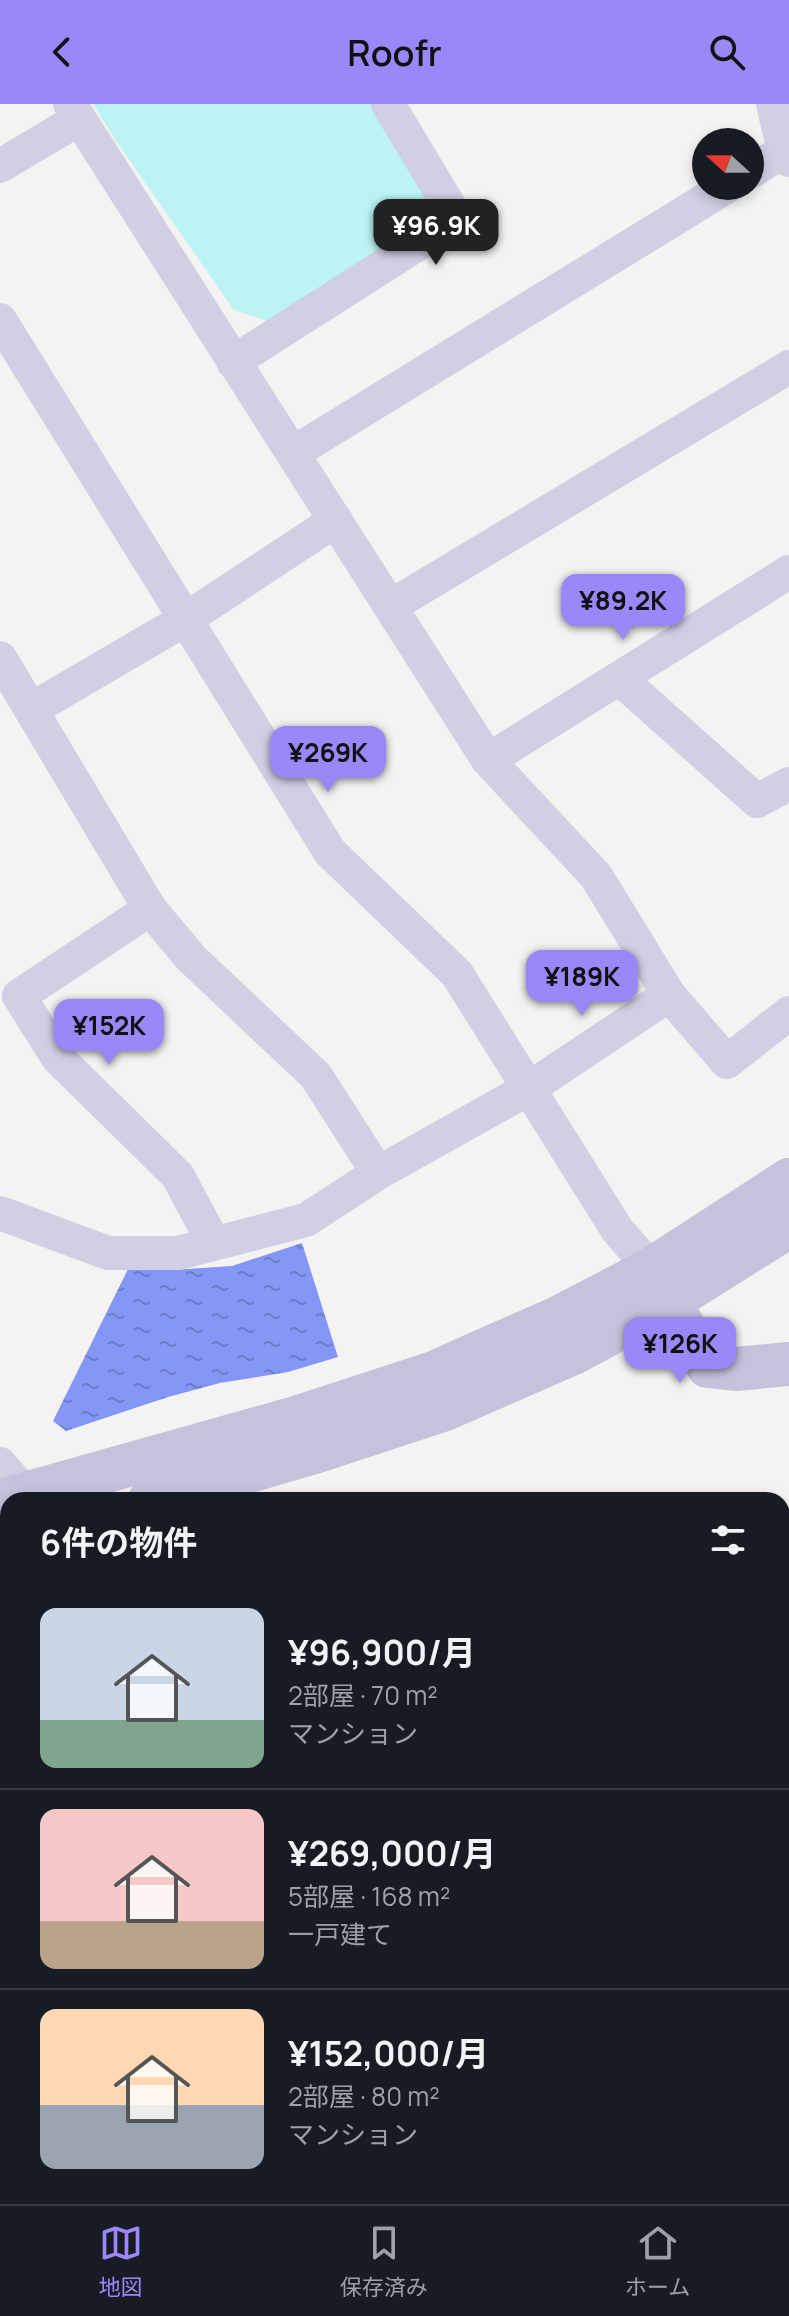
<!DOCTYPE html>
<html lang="ja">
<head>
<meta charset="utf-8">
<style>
	:root { --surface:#171b24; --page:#20242c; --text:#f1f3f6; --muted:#9ea1a6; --line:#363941; --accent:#9c87f9 }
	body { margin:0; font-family:Manrope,"Noto Sans JP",sans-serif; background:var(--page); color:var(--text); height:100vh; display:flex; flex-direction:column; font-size:30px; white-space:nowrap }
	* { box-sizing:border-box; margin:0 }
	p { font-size:26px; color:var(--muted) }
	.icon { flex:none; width:44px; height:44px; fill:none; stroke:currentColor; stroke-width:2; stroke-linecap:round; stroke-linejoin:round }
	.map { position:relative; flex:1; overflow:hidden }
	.drawer { position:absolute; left:0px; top:1388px; width:790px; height:712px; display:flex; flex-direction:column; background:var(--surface); border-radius:24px 24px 0 0; box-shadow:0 4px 12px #0003 }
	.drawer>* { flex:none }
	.needle { width:52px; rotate:291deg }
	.tools { position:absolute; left:692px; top:24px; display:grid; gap:16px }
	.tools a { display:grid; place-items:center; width:72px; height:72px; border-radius:50%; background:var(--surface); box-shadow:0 4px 12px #0003; font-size:40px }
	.price { position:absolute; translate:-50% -68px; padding:0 18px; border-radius:16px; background:var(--accent); color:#111; font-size:26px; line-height:52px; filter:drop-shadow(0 2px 4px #0008) }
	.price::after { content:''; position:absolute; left:50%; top:48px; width:24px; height:18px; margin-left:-12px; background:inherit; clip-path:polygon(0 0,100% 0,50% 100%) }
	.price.on { background:#222; color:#fff }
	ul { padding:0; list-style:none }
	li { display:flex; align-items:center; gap:24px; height:200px; padding:0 40px }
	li+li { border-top:2px solid var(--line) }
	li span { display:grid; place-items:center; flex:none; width:224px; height:160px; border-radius:16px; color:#555 }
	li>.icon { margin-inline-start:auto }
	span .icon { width:96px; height:96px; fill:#fffc; stroke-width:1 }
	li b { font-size:34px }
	h2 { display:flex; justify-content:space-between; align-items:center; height:96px; padding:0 40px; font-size:34px }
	header { display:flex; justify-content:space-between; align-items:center; height:104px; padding:0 40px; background:var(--accent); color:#111; font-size:36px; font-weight:600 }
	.tabs { display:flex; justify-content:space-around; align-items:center; height:112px; border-top:2px solid var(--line); background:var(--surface); font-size:22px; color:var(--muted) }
	.tabs a { display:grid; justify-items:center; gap:4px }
	.tabs .on { color:var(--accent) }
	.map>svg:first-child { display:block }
	.forest { fill:url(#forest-crowns) }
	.green { fill:#bcf4f5 }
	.water { fill:url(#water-ripples) }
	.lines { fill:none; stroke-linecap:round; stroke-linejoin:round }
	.street { stroke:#d1cfe3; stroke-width:34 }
	.secondary { stroke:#c6c2dc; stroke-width:44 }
</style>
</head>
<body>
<header><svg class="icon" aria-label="back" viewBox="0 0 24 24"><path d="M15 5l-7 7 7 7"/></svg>Roofr<svg class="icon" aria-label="search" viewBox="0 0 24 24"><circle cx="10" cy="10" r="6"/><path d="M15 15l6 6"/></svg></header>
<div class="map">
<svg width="789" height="2100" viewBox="0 0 789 2100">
	<defs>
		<pattern id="forest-crowns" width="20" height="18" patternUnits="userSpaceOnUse" patternTransform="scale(2)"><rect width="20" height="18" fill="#bcf4f5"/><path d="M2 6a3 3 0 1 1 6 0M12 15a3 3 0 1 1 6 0" fill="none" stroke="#a3d3d5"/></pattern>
		<pattern id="water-ripples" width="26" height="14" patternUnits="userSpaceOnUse" patternTransform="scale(2)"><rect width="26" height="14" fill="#8497f7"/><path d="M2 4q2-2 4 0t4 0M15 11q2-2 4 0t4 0" fill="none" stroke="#6e7dcb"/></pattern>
	</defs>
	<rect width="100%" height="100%" fill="#f4f3f1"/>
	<path class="forest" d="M789,1493V1747L782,1748V1495Z"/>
	<path class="green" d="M93,0H376L437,101L432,120L276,220L234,206L116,37Z
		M120,2092H200V2100H108Z"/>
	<path class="water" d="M302,1139L338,1253L288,1268L220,1279L168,1293L66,1327L53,1317L130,1161L172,1166L232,1162Z"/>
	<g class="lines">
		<path class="street" d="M70,0L488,656L596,772L669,891L727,958L789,909
			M773,0L784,47L789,56
			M0,62L79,15
			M750,68L784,47
			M0,216L330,748L457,870L618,1127L652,1165
			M233,258L457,115L388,0
			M293,349L728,82
			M391,502L789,263
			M0,554L150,805L191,854L316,972L378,1069
			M619,574L757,697L789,680
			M32,605L186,515L336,416
			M488,656L789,468
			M150,805L19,892L58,954L178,1072L213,1138
			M0,1109L108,1149H178L306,1116L378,1069L528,985L669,891
			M0,1360L25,1389
			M782,1767L789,1766
			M0,1865L8,1861
			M782,1978L789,1977
			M430,2092V2100"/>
		<path class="secondary" d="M655,1170L668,1198L708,1262L735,1265L789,1260
			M150,1396L311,1349L445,1305L575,1248L668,1198L789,1122
			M0,1397L296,1314L431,1270L560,1213L652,1165L789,1076
			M0,1440L8,1438
			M0,1607L8,1604
			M0,2046L8,2061
			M25,2092L29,2100"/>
	</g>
</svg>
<div class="tools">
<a><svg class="needle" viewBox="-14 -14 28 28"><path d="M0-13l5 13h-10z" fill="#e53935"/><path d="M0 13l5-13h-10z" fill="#9ea1a6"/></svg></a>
</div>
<b class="price on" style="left:436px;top:163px">¥96.9K</b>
<b class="price" style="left:623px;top:538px">¥89.2K</b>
<b class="price" style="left:328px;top:690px">¥269K</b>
<b class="price" style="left:582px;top:914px">¥189K</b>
<b class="price" style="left:109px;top:963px">¥152K</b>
<b class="price" style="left:680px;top:1281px">¥126K</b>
<section class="drawer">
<h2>6件の物件<svg class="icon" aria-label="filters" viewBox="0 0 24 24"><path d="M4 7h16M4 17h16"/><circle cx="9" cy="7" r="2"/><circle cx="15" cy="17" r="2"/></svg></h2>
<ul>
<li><span style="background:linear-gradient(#c9d6e8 70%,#7fa58c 0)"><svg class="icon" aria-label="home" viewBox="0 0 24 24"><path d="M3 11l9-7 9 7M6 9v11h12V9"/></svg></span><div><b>¥96,900/月</b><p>2部屋 · 70 m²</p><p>マンション</p></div></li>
<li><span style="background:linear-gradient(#f6c9c9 70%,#b9a48a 0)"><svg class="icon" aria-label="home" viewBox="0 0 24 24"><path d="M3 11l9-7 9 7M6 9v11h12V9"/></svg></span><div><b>¥269,000/月</b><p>5部屋 · 168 m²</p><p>一戸建て</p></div></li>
<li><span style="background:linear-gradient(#ffd9b3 60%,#9aa5b1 0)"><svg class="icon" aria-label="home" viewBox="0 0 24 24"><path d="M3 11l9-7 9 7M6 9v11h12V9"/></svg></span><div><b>¥152,000/月</b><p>2部屋 · 80 m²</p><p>マンション</p></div></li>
</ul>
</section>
</div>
<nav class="tabs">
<a class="on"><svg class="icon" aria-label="map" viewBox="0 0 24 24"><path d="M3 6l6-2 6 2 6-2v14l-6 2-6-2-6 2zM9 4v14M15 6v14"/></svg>地図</a>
<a><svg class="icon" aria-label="saved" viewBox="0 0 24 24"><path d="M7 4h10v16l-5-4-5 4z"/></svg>保存済み</a>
<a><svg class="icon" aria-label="home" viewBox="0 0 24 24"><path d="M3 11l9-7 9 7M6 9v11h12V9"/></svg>ホーム</a>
</nav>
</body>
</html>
